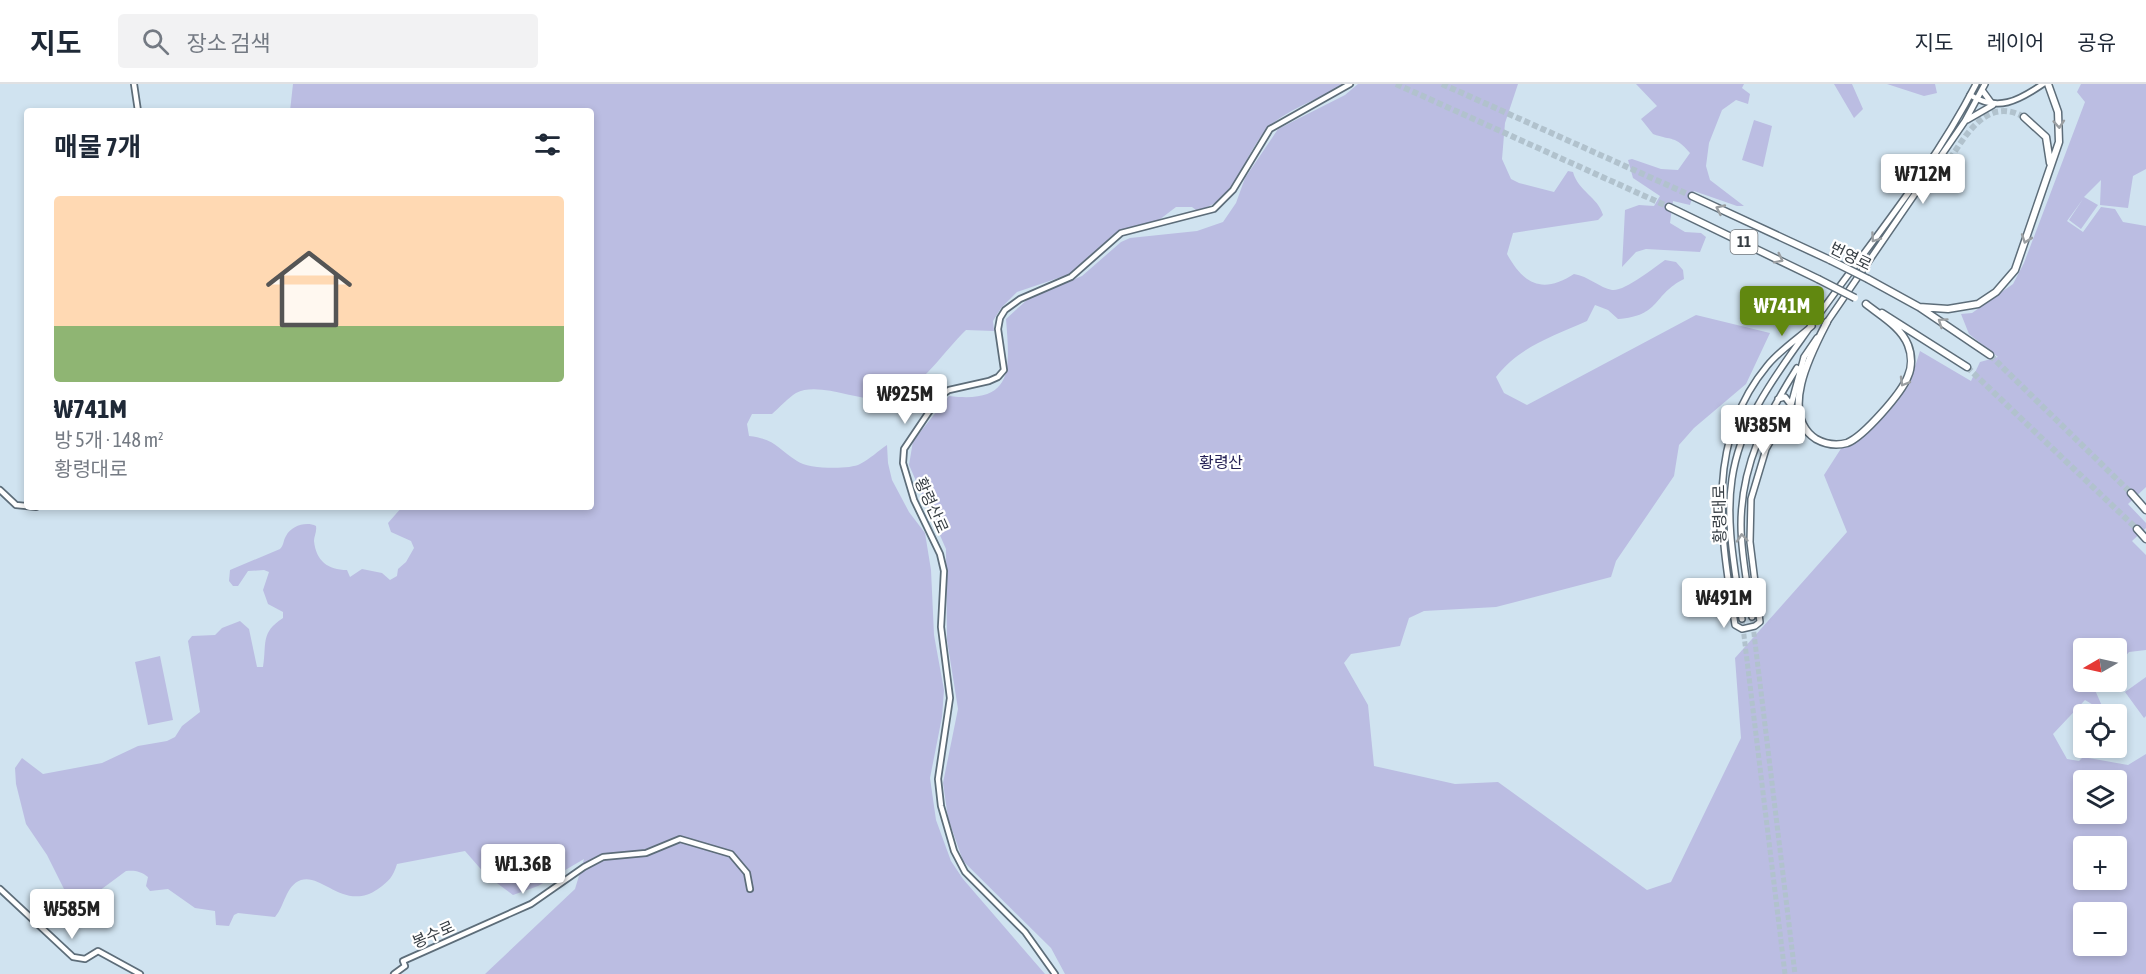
<!DOCTYPE html>
<html lang="ko">
<head>
<meta charset="utf-8">
<style>
	:root { --surface:#fff; --page:#f2f2f3; --text:#1f2937; --muted:#747a83; --line:#e0e1e3; --accent:#618810 }
	body { margin:0; font-family:"Asap Condensed","Noto Sans KR",sans-serif; background:var(--page); color:var(--text); height:100vh; display:flex; flex-direction:column; font-size:22px; white-space:nowrap }
	* { box-sizing:border-box; margin:0 }
	p { font-size:20px; color:var(--muted) }
	.icon { flex:none; width:33px; height:33px; fill:none; stroke:currentColor; stroke-width:2; stroke-linecap:round; stroke-linejoin:round }
	.map { position:relative; flex:1; overflow:hidden }
	.panel { position:absolute; left:24px; top:24px; width:570px; height:402px; display:flex; flex-direction:column; background:var(--surface); border-radius:6px; box-shadow:0 3px 9px #0003 }
	.panel>* { flex:none }
	.needle { width:39px; rotate:261deg }
	.tools { position:absolute; left:2073px; top:554px; display:grid; gap:12px }
	.tools a { display:grid; place-items:center; width:54px; height:54px; border-radius:6px; background:var(--surface); box-shadow:0 3px 9px #0003; font-size:30px }
	.price { position:absolute; translate:-50% -51px; padding:0 14px; border-radius:6px; background:#fff; color:#222; font-size:20px; line-height:39px; filter:drop-shadow(0 2px 3px #0008) }
	.price::after { content:''; position:absolute; left:50%; top:36px; width:18px; height:14px; margin-left:-9px; background:inherit; clip-path:polygon(0 0,100% 0,50% 100%) }
	.price.active { background:var(--accent); color:#fff }
	ul { padding:0; list-style:none }
	li { display:grid; align-content:center; gap:12px; height:318px; padding:0 30px }
	li span { display:grid; place-items:center; height:186px; border-radius:6px; color:#555 }
	li>.icon { margin-inline-start:auto }
	span .icon { width:108px; height:108px; fill:#fffc; stroke-width:1 }
	li b { font-size:26px }
	h2 { display:flex; justify-content:space-between; align-items:center; height:72px; padding:0 30px; font-size:26px }
	header { display:flex; align-items:center; gap:36px; box-sizing:border-box; height:84px; padding:0 30px; background:var(--surface); border-bottom:2px solid var(--line) }
	header strong { font-size:28px }
	nav { display:flex; gap:33px; margin-inline-start:auto; font-size:21px }
	.search { width:420px; height:54px; background:var(--page); display:flex; align-items:center; gap:15px; box-sizing:border-box; padding:0 21px; border-radius:6px; color:var(--muted); font-size:22px }
	.map>svg:first-child { display:block }
	.green { fill:#bbbde2; fill-rule:evenodd }
	.lines { fill:none; stroke-linecap:round; stroke-linejoin:round }
	.secondary-tunnel { stroke:#b1c2cd; stroke-width:5; stroke-dasharray:5 2.5; stroke-linecap:butt }
	.trunk-tunnel { stroke:#b1c2cd; stroke-width:6; stroke-dasharray:6 3; stroke-linecap:butt }
	.tertiary-casing { stroke:#5d6d79; stroke-width:8 }
	.secondary-casing { stroke:#5d6d79; stroke-width:8 }
	.trunk-casing { stroke:#5d6d79; stroke-width:9 }
	.tertiary { stroke:#fff; stroke-width:4.5 }
	.secondary { stroke:#fff; stroke-width:5 }
	.trunk { stroke:#fff; stroke-width:6 }
	.trunk-bridge-casing { stroke:#5d6d79; stroke-width:9; stroke-linecap:butt }
	.trunk-bridge { stroke:#fff; stroke-width:6 }
	.oneway { stroke:#9a9ea1 }
	.labels { text-anchor:middle; stroke-width:4.5; stroke-linejoin:round; paint-order:stroke }
	.shield { fill:#fff; stroke:#72777b; stroke-width:1.5 }
	.shield-label { font-size:15px; font-weight:bold; fill:#363d43 }
	.street-label { font-size:16px; fill:#363d43; stroke:#fff }
	.park-label { font-size:16px; fill:#262256; stroke:#fff }
</style>
</head>
<body>
<header>
<strong>지도</strong>
<div class="search"><svg class="icon" aria-label="search" viewBox="0 0 24 24"><circle cx="10" cy="10" r="6"/><path d="M15 15l6 6"/></svg>장소 검색</div>
<nav><a>지도</a><a>레이어</a><a>공유</a></nav>
</header>
<div class="map">
<svg width="2146" height="890" viewBox="0 0 2146 890">
	<rect width="100%" height="100%" fill="#d0e3f0"/>
	<path class="green" d="M293,0H1346C1324,13 1287,25 1269,43C1243,69 1237,120 1196,126L1192,123H1176L1159,136L1123,146L1070,190L1017,208L1001,224L993,237L994,247L966,246C943,268 923,302 892,314C867,322 821,296 796,309C788,314 780,323 772,330H752L747,340L749,352C775,355 777,364 797,377C807,385 849,386 860,380C870,375 878,367 887,361L888,379L892,396L909,428L925,449L931,486L934,551L944,606L942,633L930,694L936,736L951,777L963,795L1045,890H485L575,805L584,775L538,802L513,811L486,791L465,767L397,780C393,793 389,797 378,805C345,828 322,789 301,796C285,802 285,822 275,833L238,829L234,831L229,842L216,841L215,827L195,824L168,805L150,807L146,802L148,793C141,787 134,786 126,787L76,824L71,819L47,771L26,740L16,700L15,684L22,674L43,690L102,679L138,662L167,657L175,653L182,642L200,628L188,557L192,552L215,551L222,544L240,537L249,545L257,583H263C267,559 260,549 283,534V528L268,520L263,506L269,488L264,486L248,487L238,502H233L229,497L230,486L280,465C284,461 283,457 286,452C291,442 306,437 316,442C317,448 314,452 314,457C316,477 328,486 347,486L350,493L362,485L382,489L390,496L397,492L398,485L406,478L414,464L411,457L391,448L388,439L402,423H591V27H290Z
		M1358,0H1518L1505,39L1502,75L1511,95L1519,99L1554,108L1568,87L1573,88C1578,107 1598,113 1603,131L1598,136L1513,149L1507,170C1524,201 1543,210 1574,190C1588,192 1600,204 1612,206C1624,208 1655,183 1665,176L1676,178L1683,186L1684,195C1652,211 1661,232 1618,235L1608,226L1595,221L1587,237C1552,253 1520,262 1496,293L1504,309L1527,321L1696,231L1770,249L1746,300L1694,344L1679,361L1674,392L1616,477L1611,493L1496,523L1424,527L1409,534L1400,562L1351,570L1344,579L1368,621L1374,682L1455,700L1498,698L1647,806L1671,798L1741,654L1735,574L1847,448L1824,391L1842,363L1864,352L1903,306L1913,289L1920,267L1971,297L1980,278L1998,273L1969,250L1961,230L1972,229L2013,200L2024,179L2085,18L2077,8L2081,0H2146V85L2133,92L2128,124L2100,121L2101,96L2084,113L2098,121L2081,145L2069,136L2083,115L2067,137L2083,148L2101,123L2115,125L2123,138L2146,142V403L2128,420L2146,439V444L2132,457L2146,471V566L2129,568L2117,582L2116,564H2084V597H2103L2095,606L2102,622L2109,621V624L2100,625L2085,616L2053,650L2067,675L2079,677L2083,673L2128,681L2146,670V890H1065L1051,864L963,777L948,734L943,699L958,625L947,556L946,465L909,381L913,357L949,312C1014,320 1010,286 1006,235L1029,214L1082,192L1121,158L1130,154L1197,147L1223,138L1236,119L1245,94L1278,45L1345,11ZM2084,696H2116V729H2084ZM2084,762H2116V795H2084ZM2084,828H2116V861H2084Z
		M1636,0H1744L1742,4L1750,10L1748,20L1736,16L1722,26L1709,59L1706,82L1710,96L1744,122H1737L1694,107L1690,121L1673,117L1670,139L1685,148L1701,149L1706,153L1700,168L1646,165L1636,168L1622,183L1625,126L1639,121L1654,122L1660,112L1633,94L1628,76L1632,75L1661,85L1678,86L1690,69C1675,51 1672,57 1653,50L1641,35L1657,22Z
		M1834,0H1852L1863,25L1854,34Z
		M1887,0H1935L1937,9L1924,12Z
		M1754,36L1772,42L1763,83L1742,76Z
		M160,572L173,636L148,641L135,578Z
		M2146,593V632L2144,634L2125,608Z"/>
	<g class="lines">
		<path class="secondary-tunnel" d="M1752,533L1795,890
			M1742,535L1785,890"/>
		<path class="trunk-tunnel" d="M1396,0L1669,123
			M1442,0L1692,112
			M1945,82C1964,55 1985,11 2024,33
			M1990,271L2131,409
			M1967,283L2137,445"/>
		<defs>
			<path id="tertiary" d="M134,0L138,27
				M1970,11C1998,28 2018,17 2043,0
				M0,406L16,421L36,423
				M0,805L73,873L85,875L98,867L140,890
				M394,890L405,882L403,877L531,820L584,783L603,773L646,769L680,755L731,770L747,789L750,805
				M1055,890L1025,848L965,788L954,767L941,722L938,695L950,614L941,543L944,487L940,470L914,416L903,379L904,365L939,313L949,306L989,297L998,293L1004,286L998,245L1000,234L1005,226L1020,215L1071,193L1121,149L1214,125L1233,106L1270,45L1350,0"/>
			<path id="secondary" d="M1967,36L1993,21L1982,6
				M1825,241L1965,37L1985,0
				M1804,273L1791,321L1766,365L1751,415L1750,458L1760,538L1755,542L1742,545L1735,541C1721,451 1704,358 1767,282C1779,267 1797,255 1812,242
				M1804,273L1817,254
				M1778,315L1785,313L1791,321
				M1752,533C1748,503 1741,472 1741,441C1741,381 1766,333 1797,284
				M1742,535C1736,489 1725,441 1732,395C1741,333 1780,286 1815,236C1870,159 1933,84 1976,0"/>
			<path id="trunk" d="M2024,33L2046,53L2050,79
				M1920,104L1933,99L1945,82
				M1692,112L1830,176
				M1669,123L1818,195
				M1868,195L1919,223L1990,271
				M1919,223L1948,225L1978,220L1996,208L2015,186L2059,58L2058,28L2048,0
				M1882,229L1967,283
				M1827,238C1812,267 1778,330 1816,355C1825,360 1836,362 1847,359C1863,353 1902,309 1908,292C1912,283 1912,271 1908,261C1901,243 1881,232 1866,220
				M2131,409L2146,426
				M2137,445L2146,455"/>
		</defs>
		<use href="#tertiary" class="tertiary-casing"/>
		<use href="#secondary" class="secondary-casing"/>
		<use href="#trunk" class="trunk-casing"/>
		<use href="#tertiary" class="tertiary"/>
		<use href="#secondary" class="secondary"/>
		<use href="#trunk" class="trunk"/>
		<defs>
			<path id="trunk-bridge" d="M1830,176L1868,195
				M1818,195L1855,214"/>
		</defs>
		<use href="#trunk-bridge" class="trunk-bridge-casing"/>
		<use href="#trunk-bridge" class="trunk-bridge"/>
	</g>
	<defs><path id="oneway-chevron" d="M-2-3.5L2.5 0L-2 3.5" fill="none" stroke-width="1.6" stroke-linecap="round" stroke-linejoin="round" transform="scale(1.5)"/></defs>
	<g class="oneway">
		<use href="#oneway-chevron" transform="translate(2059 40) rotate(86)"/>
		<use href="#oneway-chevron" transform="translate(1720 125) rotate(-155)"/>
		<use href="#oneway-chevron" transform="translate(1875 154) rotate(125)"/>
		<use href="#oneway-chevron" transform="translate(2026 155) rotate(109)"/>
		<use href="#oneway-chevron" transform="translate(1779 175) rotate(27)"/>
		<use href="#oneway-chevron" transform="translate(1942 238) rotate(-145)"/>
		<use href="#oneway-chevron" transform="translate(1904 298) rotate(120)"/>
		<use href="#oneway-chevron" transform="translate(1742 454) rotate(-95)"/>
	</g>
	<g class="labels">
		<rect class="shield" x="1730.5" y="146" width="27" height="24" rx="4.5"/>
		<g class="shield-label">
			<text x="1744" y="163">11</text>
		</g>
		<g class="street-label">
			<text transform="translate(1851 172) rotate(26)" y="6">번영로</text>
			<text transform="translate(932 421) rotate(66)" y="6">황령산로</text>
			<text transform="translate(1719 430) rotate(-91)" y="6">황령대로</text>
			<text transform="translate(433 850) rotate(-24)" y="6">봉수로</text>
		</g>
		<g class="park-label">
			<text x="1221" y="384">황령산</text>
		</g>
	</g>
</svg>
<div class="tools">
<a><svg class="needle" viewBox="-14 -14 28 28"><path d="M0-13l5 13h-10z" fill="#e53935"/><path d="M0 13l5-13h-10z" fill="#747a83"/></svg></a>
<a><svg class="icon" aria-label="locate" viewBox="0 0 24 24"><circle cx="12" cy="12" r="6"/><path d="M12 2v4M12 18v4M2 12h4M18 12h4"/></svg></a>
<a><svg class="icon" aria-label="layers" viewBox="0 0 24 24"><path d="M12 4l9 5-9 5-9-5zM3 14l9 5 9-5"/></svg></a>
<a>+</a>
<a>−</a>
</div>
<b class="price" style="left:1923px;top:121px">₩712M</b>
<b class="price active" style="left:1782px;top:253px">₩741M</b>
<b class="price" style="left:905px;top:341px">₩925M</b>
<b class="price" style="left:1763px;top:372px">₩385M</b>
<b class="price" style="left:1724px;top:545px">₩491M</b>
<b class="price" style="left:523px;top:811px">₩1.36B</b>
<b class="price" style="left:72px;top:856px">₩585M</b>
<section class="panel">
<h2>매물 7개<svg class="icon" aria-label="filters" viewBox="0 0 24 24"><path d="M4 7h16M4 17h16"/><circle cx="9" cy="7" r="2"/><circle cx="15" cy="17" r="2"/></svg></h2>
<ul>
<li><span style="background:linear-gradient(#ffd9b3 70%,#8fb573 0)"><svg class="icon" aria-label="home" viewBox="0 0 24 24"><path d="M3 11l9-7 9 7M6 9v11h12V9"/></svg></span><div><b>₩741M</b><p>방 5개 · 148 m²</p><p>황령대로</p></div></li>
</ul>
</section>
</div>
</body>
</html>
